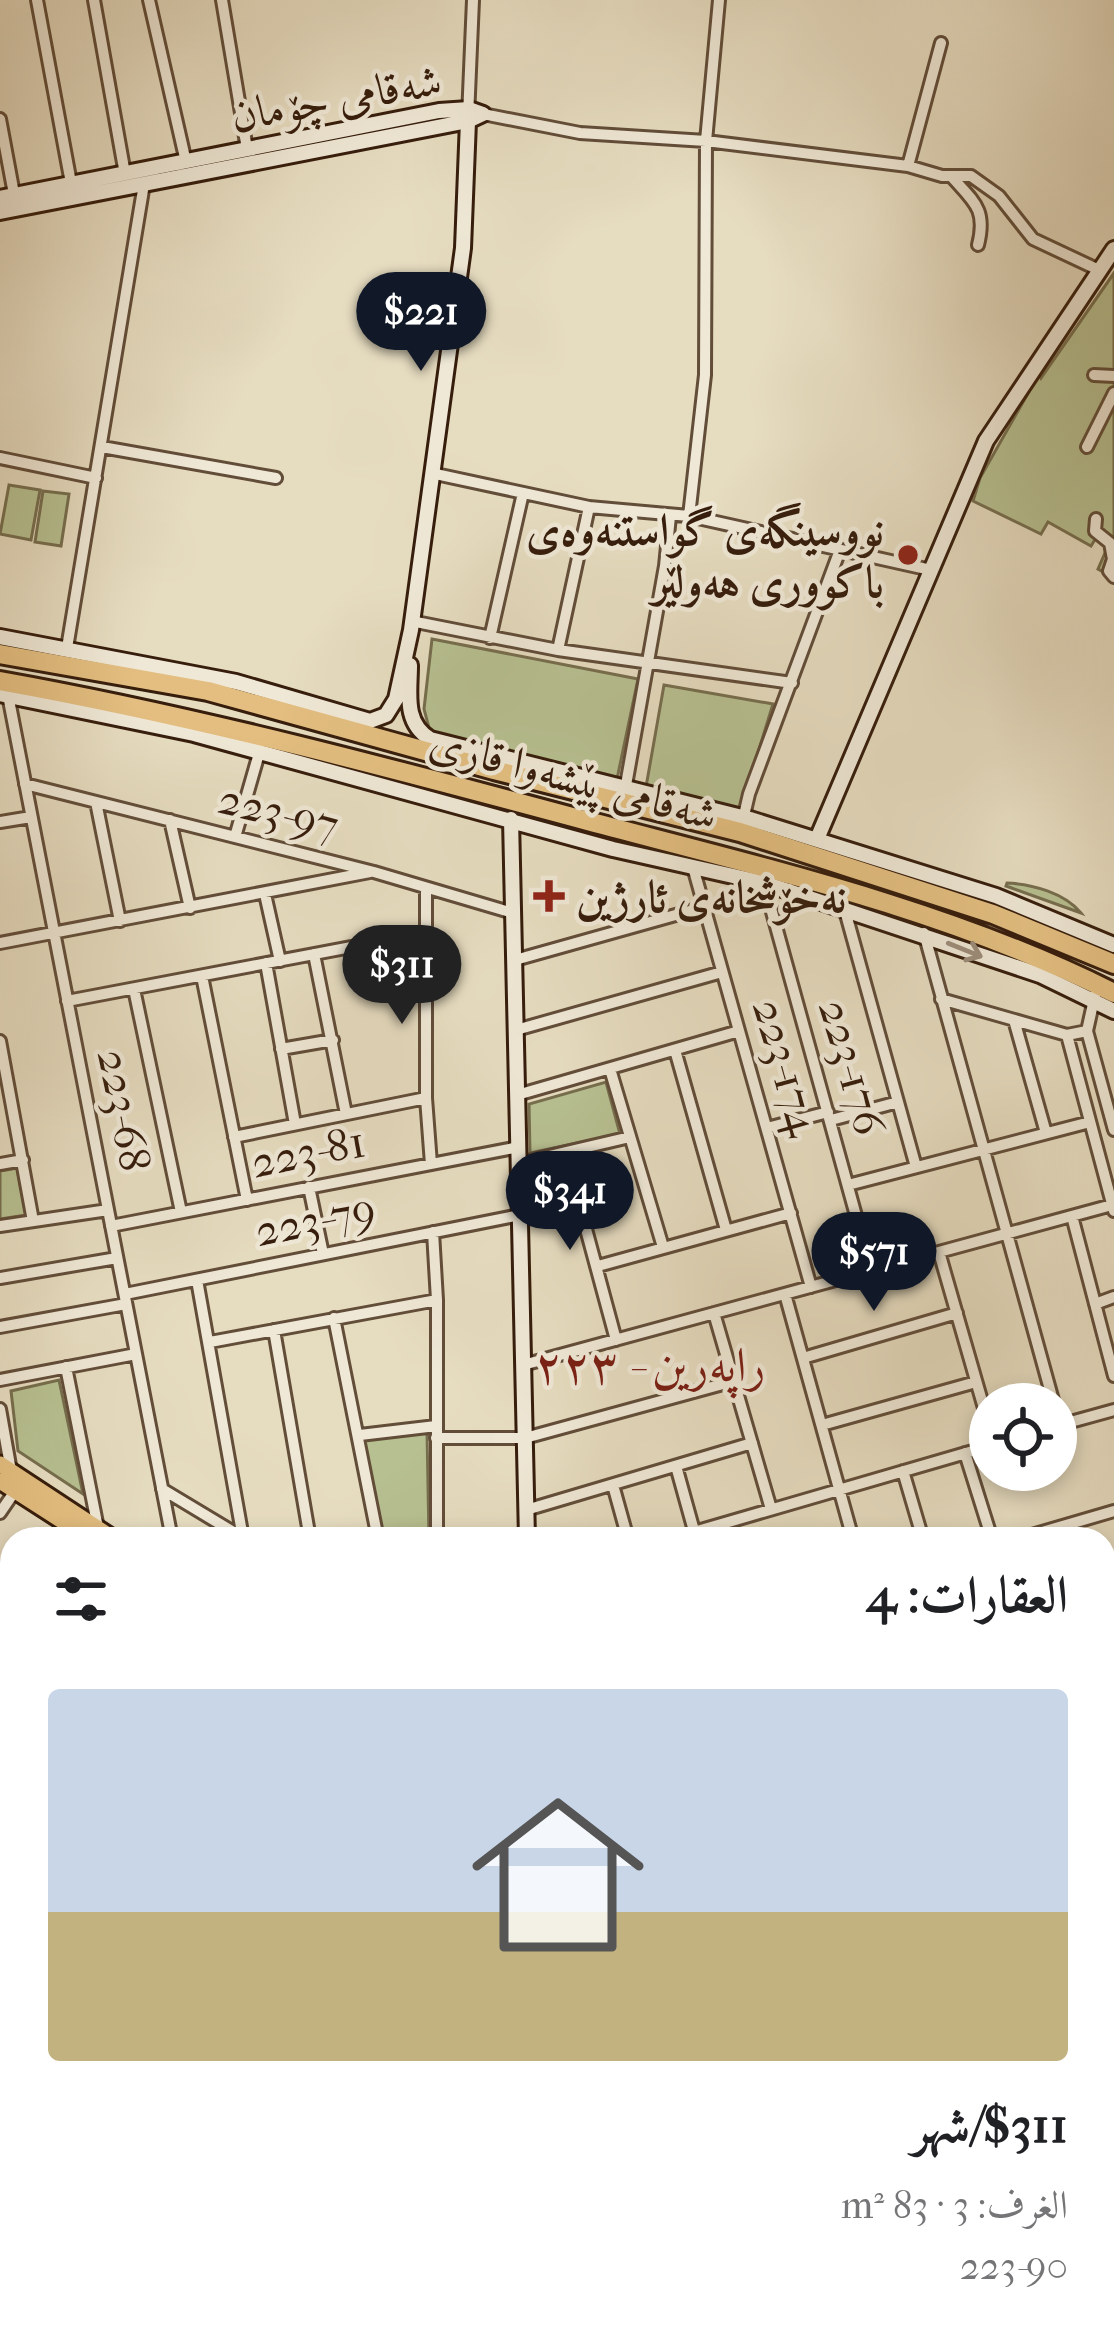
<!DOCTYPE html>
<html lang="ar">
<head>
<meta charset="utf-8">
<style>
	:root { --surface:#fff; --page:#f6f6f6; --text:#202124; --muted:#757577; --line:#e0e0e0; --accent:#111827 }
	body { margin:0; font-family:"IM FELL French Canon",Amiri,serif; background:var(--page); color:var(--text); direction:rtl; height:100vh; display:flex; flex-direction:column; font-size:45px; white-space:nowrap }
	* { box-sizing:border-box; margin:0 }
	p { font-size:39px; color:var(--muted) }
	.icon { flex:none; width:66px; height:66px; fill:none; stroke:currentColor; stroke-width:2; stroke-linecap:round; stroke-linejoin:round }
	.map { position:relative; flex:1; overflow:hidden; direction:ltr }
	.drawer { position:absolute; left:0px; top:1527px; width:1116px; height:807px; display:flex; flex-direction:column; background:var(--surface); border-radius:36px 36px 0 0; box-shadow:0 6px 18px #0003; direction:rtl }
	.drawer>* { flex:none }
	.tools { position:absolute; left:969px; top:1383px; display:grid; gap:24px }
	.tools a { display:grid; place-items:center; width:108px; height:108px; border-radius:50%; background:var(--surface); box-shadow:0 6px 18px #0003; font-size:60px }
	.price { position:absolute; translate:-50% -102px; padding:0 27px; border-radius:42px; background:var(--accent); color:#fff; font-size:39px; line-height:78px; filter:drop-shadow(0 3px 6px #0008) }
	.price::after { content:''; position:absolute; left:50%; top:72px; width:36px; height:27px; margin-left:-18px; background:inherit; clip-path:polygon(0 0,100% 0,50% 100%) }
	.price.active { background:#222; color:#fff }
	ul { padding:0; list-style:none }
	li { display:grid; align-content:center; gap:24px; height:636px; padding:0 48px }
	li+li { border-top:3px solid var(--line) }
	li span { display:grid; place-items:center; height:372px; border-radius:12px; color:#555 }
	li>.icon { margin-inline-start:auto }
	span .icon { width:216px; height:216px; fill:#fffc; stroke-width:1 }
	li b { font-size:51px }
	h2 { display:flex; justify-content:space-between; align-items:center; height:144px; padding:0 48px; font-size:51px }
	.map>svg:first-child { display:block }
	.green { fill:#b7c091; stroke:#766e4e; stroke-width:3 }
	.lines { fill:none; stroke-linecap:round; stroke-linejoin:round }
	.street-casing { stroke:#624d39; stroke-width:16 }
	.secondary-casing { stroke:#361d0c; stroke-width:20 }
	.primary-casing { stroke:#361d0c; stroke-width:21 }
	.highway-casing { stroke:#361d0c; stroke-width:24 }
	.street { stroke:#efe8d6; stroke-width:10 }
	.secondary { stroke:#efe8d6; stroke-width:14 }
	.primary { stroke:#e3be80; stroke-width:15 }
	.highway { stroke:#e3be80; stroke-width:18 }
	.oneway { stroke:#9c8d7b }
	.poi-dot { fill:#8f2418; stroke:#efe8d6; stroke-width:4.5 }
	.labels { text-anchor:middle; stroke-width:9; stroke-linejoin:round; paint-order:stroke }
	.street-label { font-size:45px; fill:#361d0c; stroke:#efe8d6 }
	.poi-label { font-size:45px; font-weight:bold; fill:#361d0c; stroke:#efe8d6; text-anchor:end }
	.neighbourhood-label { font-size:48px; fill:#7a1f14; stroke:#efe8d6 }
</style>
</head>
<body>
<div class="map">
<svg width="1114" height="2332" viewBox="0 0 1114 2332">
	<rect width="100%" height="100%" fill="#e6dcc0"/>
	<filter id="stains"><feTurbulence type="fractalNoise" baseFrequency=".00167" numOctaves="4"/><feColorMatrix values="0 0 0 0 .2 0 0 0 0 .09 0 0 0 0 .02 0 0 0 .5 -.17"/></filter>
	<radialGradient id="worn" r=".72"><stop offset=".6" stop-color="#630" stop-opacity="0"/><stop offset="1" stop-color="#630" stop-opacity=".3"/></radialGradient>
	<path class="green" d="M1114,273V578L1098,569L1108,546L1096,538L1091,546L1048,522L1041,534L973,501L980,478L1039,374L1041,378Z
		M9,485L40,490L31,540L0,534Z
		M43,491L69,494L61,546L35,542Z
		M432,639L638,679L617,779L430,732L424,709Z
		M664,685L773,704L740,811L646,787Z
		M1007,883C1032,884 1065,893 1081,913L1006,886Z
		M606,1082L620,1134L530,1153L529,1104Z
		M17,1168L26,1215L0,1219V1171Z
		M59,1380L83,1494L18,1451L11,1391Z
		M427,1431L429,1539H380L363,1440Z"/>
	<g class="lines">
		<defs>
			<path id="street" d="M37,0L71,183
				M94,0L125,174
				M149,0L186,162
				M222,0L247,149
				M483,114L580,133L706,141L908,166L942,176H971L999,196L1033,239L1099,270
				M468,117L473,0
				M0,119L14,194
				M908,166L941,43
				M951,176C974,202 987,209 978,245
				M1094,375L1114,376
				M102,447L276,478
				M1087,447L1114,393
				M0,458L96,478
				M431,473L589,507L689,516L931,570
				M689,516L705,375L706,141L719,0
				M1096,519L1095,531L1110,543L1113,559L1109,571L1114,577
				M411,621L558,650L792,683
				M490,638L523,493
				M67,648L144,184
				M558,650L589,507
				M8,695L172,1539
				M25,784L374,872L513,913
				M626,785L665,566L670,516
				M96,802L120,921
				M170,820L190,908
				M0,822L31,817
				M742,824L749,794L840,550
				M235,837L260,750
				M693,867L811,1287
				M764,883L871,1270
				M426,889V1098L431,1164
				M265,894L280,961
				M844,907L916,1167
				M924,933L1054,1404
				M0,943L370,872
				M314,954L346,1114
				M515,960L704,907
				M266,963L295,1124
				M202,976L247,1200
				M134,989L181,1212
				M1095,995L1087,1031L1114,1130
				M941,999L1067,1035L1087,1031
				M67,1001L425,933
				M1014,1020L1046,1133
				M516,1030L722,972
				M1067,1035L1114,1211
				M0,1041L33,1221
				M281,1049L333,1040
				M675,1050L726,1230
				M610,1069L663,1247
				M517,1095L739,1031
				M831,1120L898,1102
				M767,1128L828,1112
				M234,1137L426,1098
				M566,1155L616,1340
				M519,1163L630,1137
				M0,1164L23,1160
				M848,1185L1090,1122
				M309,1187L323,1254
				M1072,1216L1114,1376
				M0,1226L108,1210
				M111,1226L519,1147
				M433,1232L437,1300V1539
				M939,1252L990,1429
				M598,1266L791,1213
				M0,1278L117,1258
				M197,1280L243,1538
				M125,1294L520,1215
				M785,1294L853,1539
				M1095,1304L1114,1297
				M714,1313L771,1509
				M334,1318L378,1539
				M0,1327L126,1304
				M274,1330L310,1539
				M210,1342L437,1300
				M803,1358L957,1313
				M523,1365L1112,1205
				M66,1367L98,1528
				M0,1380L136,1354
				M0,1409L11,1471
				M822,1425L976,1382
				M1056,1426L1114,1410
				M360,1435L436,1426
				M436,1438H525L734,1381
				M965,1453L992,1539
				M676,1466L696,1538
				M903,1471L923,1539
				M613,1485L628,1539
				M162,1489L245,1539
				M526,1510L752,1443
				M0,1513L15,1491
				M694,1532L990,1446
				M1018,1539L1114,1511
				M0,1571L12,1579
				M1104,1583L1114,1580
				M0,1592L12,1589
				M0,1662L12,1660
				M1104,1663L1114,1660
				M1104,1698L1114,1684
				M1104,1746L1114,1753
				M1104,1856L1114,1841
				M0,1873L12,1870
				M1104,1996L1114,1981
				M0,2057L12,2054
				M1104,2080L1114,2087
				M0,2118L12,2165
				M1104,2144L1114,2129
				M0,2249L12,2246
				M1104,2251L1114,2243
				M119,2322L121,2332
				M369,2322L371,2332
				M443,2322L446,2332
				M589,2322L592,2332
				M649,2322L651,2332
				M723,2322L725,2332
				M792,2322L795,2332
				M862,2322L865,2332
				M930,2322L933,2332
				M15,2332L50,2322
				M310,2332L347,2322
				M510,2332L549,2322
				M907,2332L921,2322
				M1009,2332L1020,2322"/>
			<path id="secondary" d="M0,198L439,111L469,109L483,114
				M0,212L468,121L483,114
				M0,637L236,682L370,721L386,715L396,699L411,630L463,248L468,121
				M410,665C410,693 403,722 430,739L750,819L996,896L1114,945
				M0,694L194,734L613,849L764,883L1040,975L1114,1011
				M511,819L527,1539
				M817,839L986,441L1114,249
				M0,1967L12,1964"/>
			<path id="primary" d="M0,1464L114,1539
				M0,1481L90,1539
				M1104,2180L1114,2186
				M1104,2200L1114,2207"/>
			<path id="highway" d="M0,654L208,691L494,770L740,832L993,914L1114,964
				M0,681C201,717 398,770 595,823C770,869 951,911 1114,993"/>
		</defs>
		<use href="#street" class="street-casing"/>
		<use href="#secondary" class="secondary-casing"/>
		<use href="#primary" class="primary-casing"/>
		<use href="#highway" class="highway-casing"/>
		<use href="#street" class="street"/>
		<use href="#secondary" class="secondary"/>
		<use href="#primary" class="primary"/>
		<use href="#highway" class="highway"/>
	</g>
	<defs><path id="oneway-shaft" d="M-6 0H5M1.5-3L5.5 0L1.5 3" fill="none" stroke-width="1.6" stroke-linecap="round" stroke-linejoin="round" transform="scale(3)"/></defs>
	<use class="oneway" href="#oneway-shaft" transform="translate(965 950) rotate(22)"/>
	<g class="poi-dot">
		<circle cx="908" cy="555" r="12"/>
		<path d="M543 878h12v12h12v12h-12v12h-12v-12h-12v-12h12z"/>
	</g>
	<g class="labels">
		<g class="street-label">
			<text transform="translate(336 97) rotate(-10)" y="16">شەقامی چۆمان</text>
			<text transform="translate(574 777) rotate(15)" y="16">شەقامی پێشەوا قازی</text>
			<text transform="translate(279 811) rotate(14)" y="16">223-97</text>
			<text transform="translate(787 1067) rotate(74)" y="16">223-174</text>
			<text transform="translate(853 1067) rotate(74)" y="16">223-176</text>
			<text transform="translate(125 1110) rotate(79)" y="16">223-68</text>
			<text transform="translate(308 1151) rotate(-11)" y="16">223-81</text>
			<text transform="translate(315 1219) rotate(-11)" y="16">223-79</text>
		</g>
		<g class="poi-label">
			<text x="884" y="545">نووسینگەی گواستنەوەی<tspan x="884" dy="52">باکووری هەولێر</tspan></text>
			<text x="576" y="912" text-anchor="start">نەخۆشخانەی ئارژین</text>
		</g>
		<g class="neighbourhood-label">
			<text x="650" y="1381">راپەرین - ٢٢٣</text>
		</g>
	</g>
	<rect width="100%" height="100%" filter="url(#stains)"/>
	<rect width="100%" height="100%" fill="url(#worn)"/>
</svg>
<div class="tools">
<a><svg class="icon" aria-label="locate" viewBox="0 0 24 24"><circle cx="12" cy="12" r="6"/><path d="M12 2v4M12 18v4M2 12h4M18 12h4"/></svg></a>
</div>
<b class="price" style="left:421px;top:374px">$221</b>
<b class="price active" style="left:402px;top:1027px">$311</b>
<b class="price" style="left:570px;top:1253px">$341</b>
<b class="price" style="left:874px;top:1314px">$571</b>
<section class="drawer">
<h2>العقارات: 4<svg class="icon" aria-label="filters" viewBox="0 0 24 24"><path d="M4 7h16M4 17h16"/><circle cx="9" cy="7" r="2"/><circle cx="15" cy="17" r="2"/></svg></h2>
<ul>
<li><span style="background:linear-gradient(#c9d6e8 60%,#c2b280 0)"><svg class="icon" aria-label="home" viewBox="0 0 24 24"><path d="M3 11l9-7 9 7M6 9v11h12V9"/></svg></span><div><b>$311/شهر</b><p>الغرف: 3 · 83 m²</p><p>223-90</p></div></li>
</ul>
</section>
</div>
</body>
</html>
